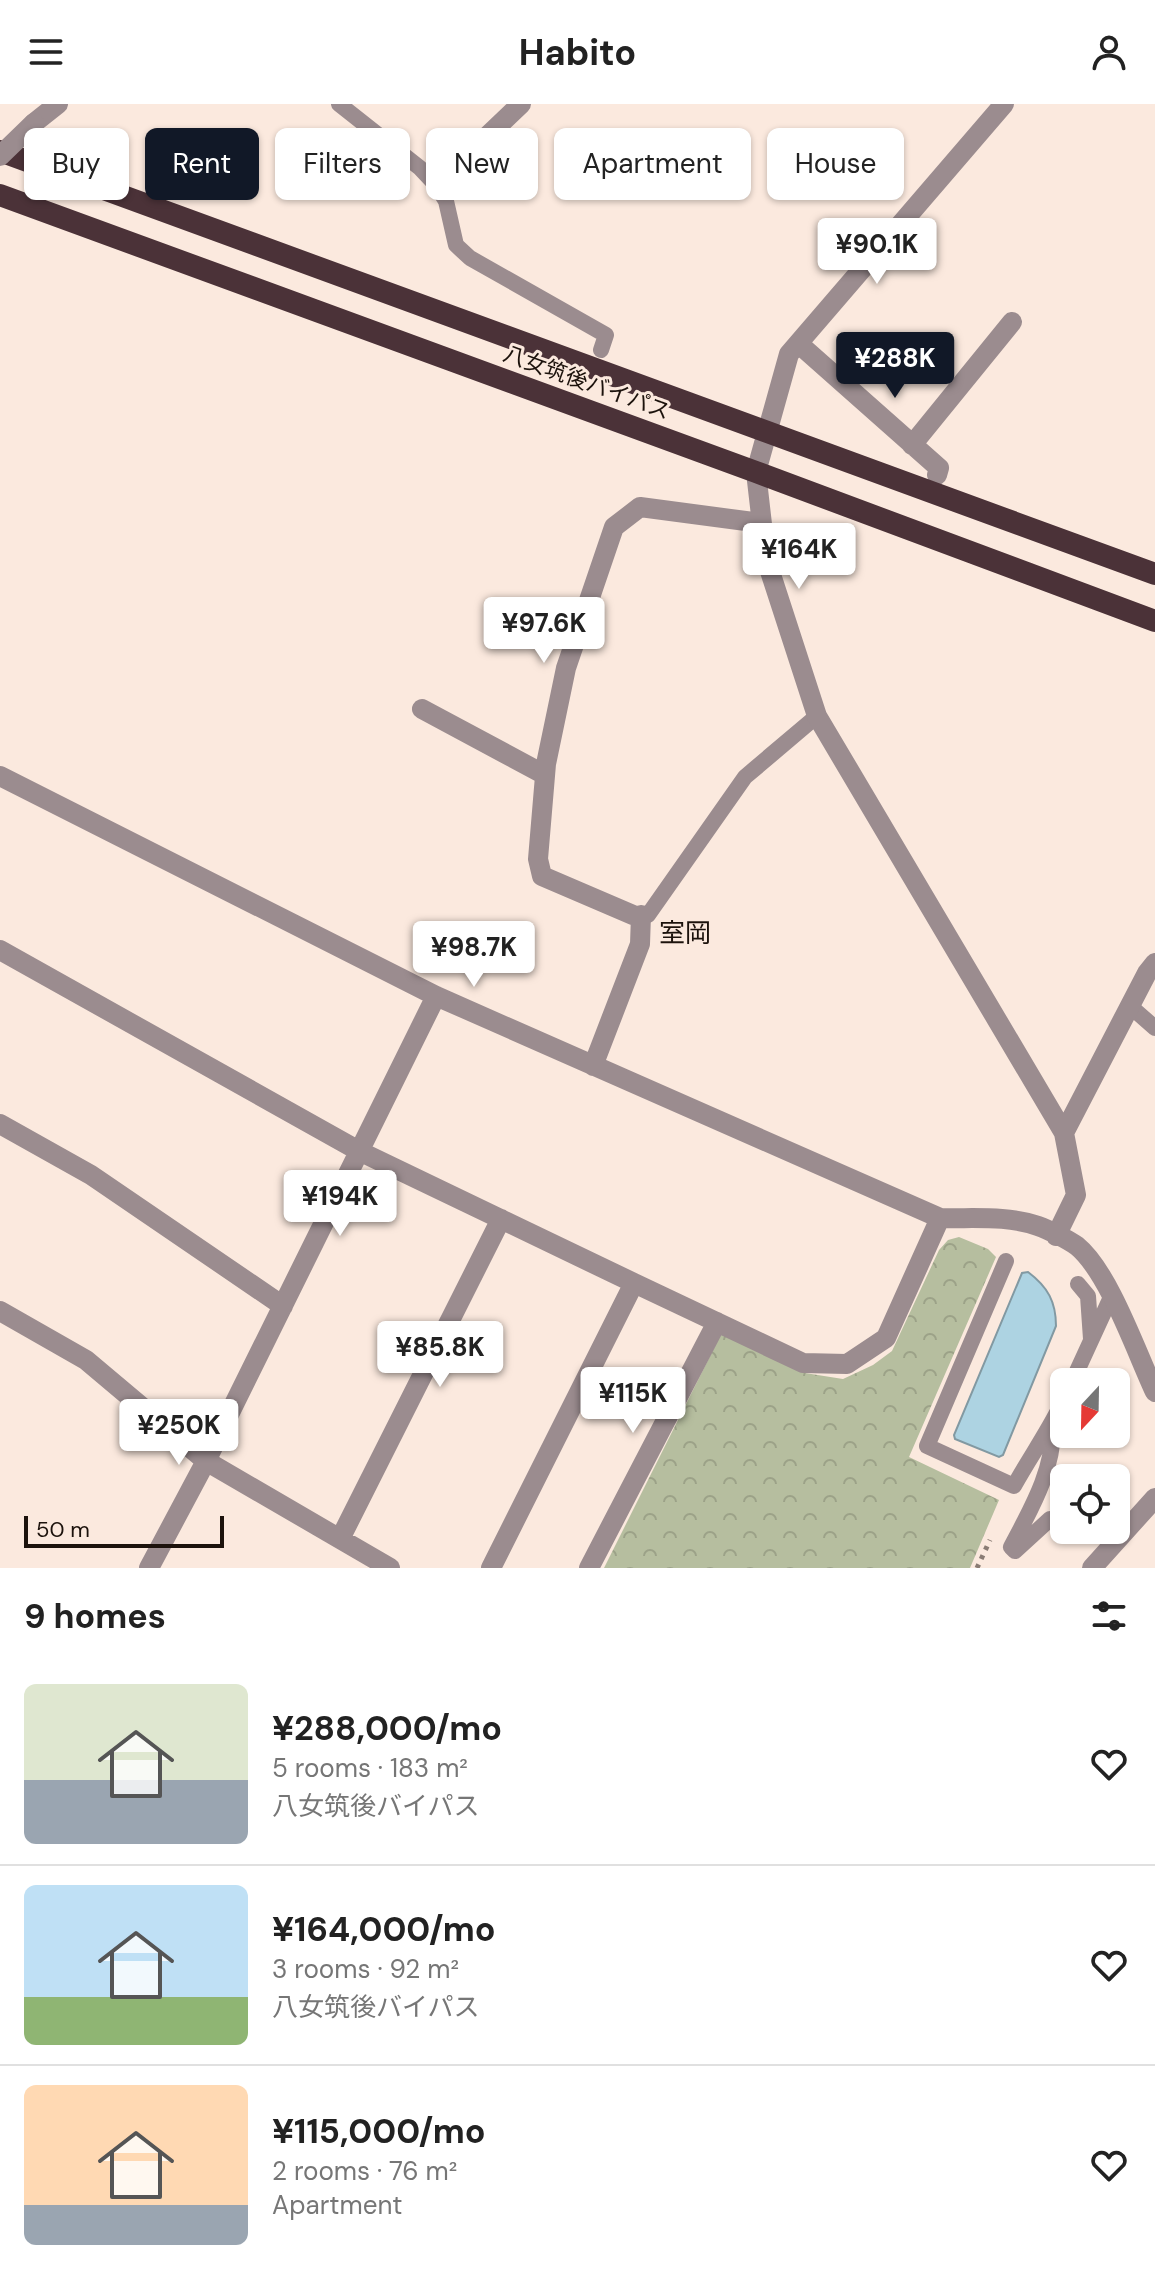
<!DOCTYPE html>
<html lang="en">
<head>
<meta charset="utf-8">
<style>
	:root { --surface:#fff; --page:#f6f6f6; --text:#222; --muted:#767676; --line:#e0e0e0; --accent:#111827 }
	body { margin:0; font-family:"DM Sans","Noto Sans JP",sans-serif; background:var(--page); color:var(--text); height:100vh; display:flex; flex-direction:column; font-size:30px; white-space:nowrap }
	* { box-sizing:border-box; margin:0 }
	p { font-size:26px; color:var(--muted) }
	.icon { flex:none; width:44px; height:44px; fill:none; stroke:currentColor; stroke-width:2; stroke-linecap:round; stroke-linejoin:round }
	.map { position:relative; height:1464px; overflow:hidden }
	.drawer { display:flex; flex-direction:column; background:var(--surface); flex:1 }
	.drawer>* { flex:none }
	.guide { position:absolute; left:24px; top:24px; width:1108px; height:72px; display:flex; gap:16px }
	.needle { width:52px; rotate:202deg }
	.tools { position:absolute; left:1050px; top:1264px; display:grid; gap:16px }
	.tools a { display:grid; place-items:center; width:80px; height:80px; border-radius:12px; background:var(--surface); box-shadow:0 2px 6px #0004; font-size:40px }
	.scale { position:absolute; left:24px; bottom:20px; width:200px; box-sizing:border-box; padding-left:8px; border:4px solid #1c120c; border-top:0; font-size:22px; line-height:28px; white-space:nowrap; color:#1c120c; -webkit-text-stroke:6px #fbe9de; paint-order:stroke }
	.price { position:absolute; translate:-50% -68px; padding:0 18px; border-radius:8px; background:#fff; color:#222; font-size:26px; line-height:52px; filter:drop-shadow(0 2px 4px #0008) }
	.price::after { content:''; position:absolute; left:50%; top:48px; width:24px; height:18px; margin-left:-12px; background:inherit; clip-path:polygon(0 0,100% 0,50% 100%) }
	.price.current { background:var(--accent); color:#fff }
	ul { padding:0; list-style:none }
	li { display:flex; align-items:center; gap:24px; height:200px; padding:0 24px }
	li+li { border-top:2px solid var(--line) }
	li span { display:grid; place-items:center; flex:none; width:224px; height:160px; border-radius:12px; color:#555 }
	li>.icon { margin-inline-start:auto }
	span .icon { width:96px; height:96px; fill:#fffc; stroke-width:1 }
	li b { font-size:34px }
	h2 { display:flex; justify-content:space-between; align-items:center; height:96px; padding:0 24px; font-size:34px }
	.pill { padding:0 28px; border-radius:12px; background:var(--surface); box-shadow:0 2px 6px #0004; font-size:28px; line-height:72px }
	.pill.current { background:var(--accent); color:#fff }
	header { display:flex; justify-content:space-between; align-items:center; height:104px; padding:0 24px; background:var(--surface); font-size:36px; font-weight:700 }
	.map>svg:first-child { display:block }
	.park { fill:url(#park-crowns) }
	.water { fill:#add3e2; stroke:#8299a2; stroke-width:2 }
	.lines { fill:none; stroke-linecap:round; stroke-linejoin:round }
	.path { stroke:#8a7c74; stroke-width:5; stroke-dasharray:4 6; stroke-linecap:butt }
	.service { stroke:#9b8c8f; stroke-width:16 }
	.minor { stroke:#9b8c8f; stroke-width:20 }
	.trunk { stroke:#4b3238; stroke-width:22 }
	.minor-bridge { stroke:#9b8c8f; stroke-width:20 }
	.labels { text-anchor:middle; stroke-width:6; stroke-linejoin:round; paint-order:stroke }
	.street-label { font-size:22px; fill:#1c120c; stroke:#fbe9de }
	.quarter-label { font-size:26px; fill:#1c120c; stroke:#fbe9de }
</style>
</head>
<body>
<header><svg class="icon" aria-label="menu" viewBox="0 0 24 24"><path d="M4 6h16M4 12h16M4 18h16"/></svg>Habito<svg class="icon" aria-label="person" viewBox="0 0 24 24"><circle cx="12" cy="8" r="4"/><path d="M4 21q1-7 8-7t8 7"/></svg></header>
<div class="map">
<svg width="1155" height="1464" viewBox="0 0 1155 1464">
	<defs>
		<pattern id="park-crowns" width="20" height="18" patternUnits="userSpaceOnUse" patternTransform="scale(2)"><rect width="20" height="18" fill="#b6be9f"/><path d="M2 6a3 3 0 1 1 6 0M12 15a3 3 0 1 1 6 0" fill="none" stroke="#9ca288"/></pattern>
	</defs>
	<rect width="100%" height="100%" fill="#fbe9de"/>
	<path class="park" d="M959,1133L988,1145L996,1153L909,1353L999,1396L970,1464H604L721,1230L805,1269L843,1275L873,1261L892,1247L939,1146L948,1136Z"/>
	<path class="water" d="M1028,1168C1048,1183 1056,1198 1056,1222L1003,1351L999,1353L955,1335L954,1331L1022,1169Z"/>
	<g class="lines">
		<path class="path" d="M977,1464L990,1436"/>
		<path class="service" d="M339,0L420,64L436,81L446,97L456,141L470,154L606,231L601,246
			M633,811H648L745,673L817,612
			M1130,902L1155,924
			M1006,1157L927,1342L1014,1382C1030,1353 1050,1325 1064,1295
			M1078,1180L1088,1192L1091,1235
			M1072,1278L1111,1193
			M1050,1415L1015,1447L1011,1443C1031,1405 1055,1364 1053,1320"/>
		<path class="minor" d="M1004,0L789,250L756,368L766,455L817,612L1064,1029L1076,1091L1056,1132
			M34,19L58,0
			M436,81L521,0
			M799,240L939,364L937,371
			M912,341L1012,218
			M422,605L545,671
			M0,672L436,892L940,1114C971,1115 1008,1111 1038,1122C1049,1126 1067,1135 1077,1142C1109,1168 1137,1250 1155,1288
			M633,811L542,772L538,755L546,660L566,564L614,423L640,403L761,419
			M0,846L359,1047L634,1179L491,1464
			M593,962L640,840L641,811
			M0,1020L91,1071L283,1202
			M1064,1029L1147,869L1155,859
			M634,1179L803,1259L847,1260L886,1234L940,1114
			M0,1207L86,1256L206,1357L390,1464
			M340,1435L501,1115
			M149,1464L206,1357L436,892
			M589,1464L717,1218
			M1092,1464L1155,1394"/>
		<path class="trunk" d="M0,47L1155,470
			M0,91L756,368L1155,517"/>
		<path class="minor-bridge" d="M0,52L34,19"/>
	</g>
	<g class="labels">
		<g class="street-label">
			<text transform="translate(587 278) rotate(20)" y="8">八女筑後バイパス</text>
		</g>
		<g class="quarter-label">
			<text x="685" y="838">室岡</text>
		</g>
	</g>
</svg>
<div class="tools">
<a><svg class="needle" viewBox="-14 -14 28 28"><path d="M0-13l5 13h-10z" fill="#e53935"/><path d="M0 13l5-13h-10z" fill="#767676"/></svg></a>
<a><svg class="icon" aria-label="locate" viewBox="0 0 24 24"><circle cx="12" cy="12" r="6"/><path d="M12 2v4M12 18v4M2 12h4M18 12h4"/></svg></a>
</div>
<div class="scale">50 m</div>
<b class="price" style="left:877px;top:182px">¥90.1K</b>
<b class="price current" style="left:895px;top:296px">¥288K</b>
<b class="price" style="left:799px;top:487px">¥164K</b>
<b class="price" style="left:544px;top:561px">¥97.6K</b>
<b class="price" style="left:474px;top:885px">¥98.7K</b>
<b class="price" style="left:340px;top:1134px">¥194K</b>
<b class="price" style="left:440px;top:1285px">¥85.8K</b>
<b class="price" style="left:633px;top:1331px">¥115K</b>
<b class="price" style="left:179px;top:1363px">¥250K</b>
<div class="guide">
<a class="pill">Buy</a>
<a class="pill current">Rent</a>
<a class="pill">Filters</a>
<a class="pill">New</a>
<a class="pill">Apartment</a>
<a class="pill">House</a>
</div>
</div>
<section class="drawer">
<h2>9 homes<svg class="icon" aria-label="filters" viewBox="0 0 24 24"><path d="M4 7h16M4 17h16"/><circle cx="9" cy="7" r="2"/><circle cx="15" cy="17" r="2"/></svg></h2>
<ul>
<li><span style="background:linear-gradient(#dfe7d0 60%,#9aa5b1 0)"><svg class="icon" aria-label="home" viewBox="0 0 24 24"><path d="M3 11l9-7 9 7M6 9v11h12V9"/></svg></span><div><b>¥288,000/mo</b><p>5 rooms · 183 m²</p><p>八女筑後バイパス</p></div><svg class="icon" aria-label="heart" viewBox="0 0 24 24"><path d="M12 20l-8-8c-3-5 5-10 8-4 3-6 11-1 8 4z"/></svg></li>
<li><span style="background:linear-gradient(#bfe0f5 70%,#8fb573 0)"><svg class="icon" aria-label="home" viewBox="0 0 24 24"><path d="M3 11l9-7 9 7M6 9v11h12V9"/></svg></span><div><b>¥164,000/mo</b><p>3 rooms · 92 m²</p><p>八女筑後バイパス</p></div><svg class="icon" aria-label="heart" viewBox="0 0 24 24"><path d="M12 20l-8-8c-3-5 5-10 8-4 3-6 11-1 8 4z"/></svg></li>
<li><span style="background:linear-gradient(#ffd9b3 75%,#9aa5b1 0)"><svg class="icon" aria-label="home" viewBox="0 0 24 24"><path d="M3 11l9-7 9 7M6 9v11h12V9"/></svg></span><div><b>¥115,000/mo</b><p>2 rooms · 76 m²</p><p>Apartment</p></div><svg class="icon" aria-label="heart" viewBox="0 0 24 24"><path d="M12 20l-8-8c-3-5 5-10 8-4 3-6 11-1 8 4z"/></svg></li>
</ul>
</section>
</body>
</html>
